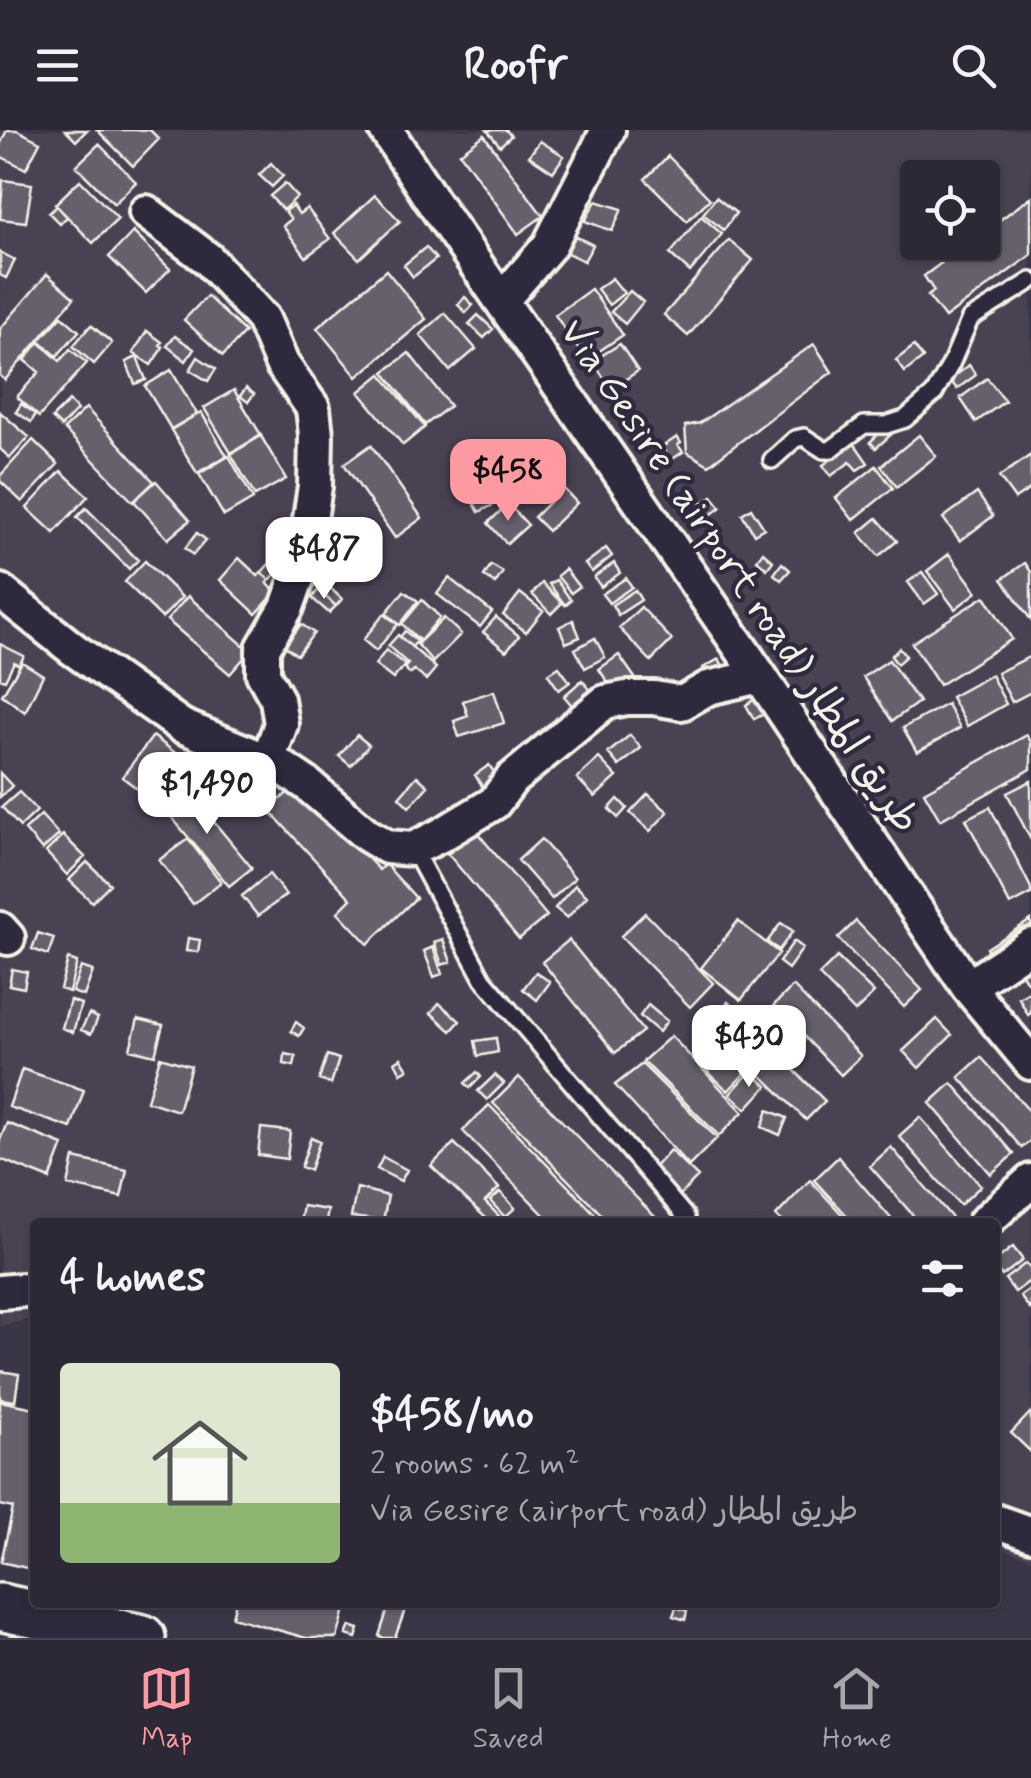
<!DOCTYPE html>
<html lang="en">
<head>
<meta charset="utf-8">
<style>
	:root { --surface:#2c2835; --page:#383441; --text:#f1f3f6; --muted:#a6a6ad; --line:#484450; --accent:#ff9aa2 }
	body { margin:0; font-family:Mynerve,"Playpen Sans Arabic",sans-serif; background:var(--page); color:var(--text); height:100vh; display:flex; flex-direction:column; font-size:38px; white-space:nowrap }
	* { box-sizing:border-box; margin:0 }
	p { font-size:32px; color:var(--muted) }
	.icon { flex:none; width:55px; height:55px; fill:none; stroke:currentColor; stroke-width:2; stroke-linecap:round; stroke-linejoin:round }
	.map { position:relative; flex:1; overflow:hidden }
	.sheet { position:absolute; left:30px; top:1088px; width:970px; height:390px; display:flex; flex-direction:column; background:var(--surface); border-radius:10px; box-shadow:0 2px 8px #0004,0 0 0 2px var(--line) }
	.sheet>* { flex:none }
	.tools { position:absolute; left:900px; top:30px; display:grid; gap:20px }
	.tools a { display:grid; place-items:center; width:100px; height:100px; border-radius:10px; background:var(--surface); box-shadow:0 2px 8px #0004,0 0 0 2px var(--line); font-size:50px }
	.price { position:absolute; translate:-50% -85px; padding:0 22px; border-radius:20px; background:#fff; color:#222; font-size:32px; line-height:65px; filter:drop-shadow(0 2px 5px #0008) }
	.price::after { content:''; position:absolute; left:50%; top:60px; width:30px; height:22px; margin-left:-15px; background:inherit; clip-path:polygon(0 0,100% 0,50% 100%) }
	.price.selected { background:var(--accent); color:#111 }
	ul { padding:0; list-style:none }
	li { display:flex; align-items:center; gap:30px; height:250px; padding:0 30px }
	li span { display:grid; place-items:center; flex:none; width:280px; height:200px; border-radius:10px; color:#555 }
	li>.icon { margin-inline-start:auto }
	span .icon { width:120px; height:120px; fill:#fffc; stroke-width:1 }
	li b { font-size:42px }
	h2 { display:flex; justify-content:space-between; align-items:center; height:120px; padding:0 30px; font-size:42px }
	header { display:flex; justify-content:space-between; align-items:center; height:130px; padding:0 30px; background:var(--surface); font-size:45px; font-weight:700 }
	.tabs { display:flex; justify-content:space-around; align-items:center; height:140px; border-top:2px solid var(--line); background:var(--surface); font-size:28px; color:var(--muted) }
	.tabs a { display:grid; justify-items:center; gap:5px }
	.tabs .selected { color:var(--accent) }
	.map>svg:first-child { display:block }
	.built { fill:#484352; fill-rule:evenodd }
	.building { fill:#65616c; stroke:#f4f1e8; stroke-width:2.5 }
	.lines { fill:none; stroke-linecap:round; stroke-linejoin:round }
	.lane-casing { stroke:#f4f1e8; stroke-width:22 }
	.street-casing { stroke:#f4f1e8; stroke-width:40 }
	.secondary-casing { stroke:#f4f1e8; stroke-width:52 }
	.lane { stroke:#2f2a3d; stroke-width:15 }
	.street { stroke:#2f2a3d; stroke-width:32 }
	.secondary { stroke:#2f2a3d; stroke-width:45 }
	.labels { text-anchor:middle; stroke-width:9; stroke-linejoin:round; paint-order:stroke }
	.street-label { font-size:40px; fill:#f4f1e8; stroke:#2f2a3d }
</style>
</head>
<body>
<header><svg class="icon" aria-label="menu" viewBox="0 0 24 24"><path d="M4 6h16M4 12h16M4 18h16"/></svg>Roofr<svg class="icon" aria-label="search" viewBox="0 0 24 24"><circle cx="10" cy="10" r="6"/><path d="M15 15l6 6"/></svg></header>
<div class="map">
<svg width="1031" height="1508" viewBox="0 0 1031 1508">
	<rect width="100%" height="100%" fill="#3b3647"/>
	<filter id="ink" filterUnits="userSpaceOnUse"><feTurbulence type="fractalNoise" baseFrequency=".01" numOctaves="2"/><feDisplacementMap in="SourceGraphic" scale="20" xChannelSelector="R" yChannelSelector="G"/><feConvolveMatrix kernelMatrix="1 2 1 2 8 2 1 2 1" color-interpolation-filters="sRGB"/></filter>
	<g filter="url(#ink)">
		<path class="built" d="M0,0H1031V1429L995,1416V1092H35V1188L0,1196ZM918,48H982V112H918Z"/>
		<path class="building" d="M7,0H17L40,12L26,39L0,26V15Z
			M65,0H87L76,11Z
			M97,0H150L159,9L133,36Z
			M487,0H506L511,6L500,16Z
			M484,5L543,86L518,104L460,23Z
			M540,11L564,26L553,42L529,26Z
			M99,14L136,52L114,74L76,36Z
			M668,26L710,69L687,91L645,49Z
			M271,33L283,46L272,57L259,45Z
			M3,50L32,54L26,92L0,89Z
			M80,50L118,89L93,113L55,74Z
			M285,53L297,67L283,80L270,66Z
			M375,65L400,91L359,129L334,103Z
			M716,67L736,83L724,100L703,84Z
			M1031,67V125L945,188L928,166L934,161L924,146L969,112H982V103Z
			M596,71L622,79L612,101L585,91Z
			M293,75L299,84L307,78L330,109L306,127L283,96L291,89L285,81Z
			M57,76L67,87L60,94L49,83Z
			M701,86L722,104L690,142L670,124Z
			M133,102L170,139L146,163L109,127Z
			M575,106L593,115L584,131L567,123Z
			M729,110L753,130L688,206L664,185Z
			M426,117L436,129L413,147L404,135Z
			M0,122L15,130L6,148L0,145Z
			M386,140L426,189L357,247L317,198Z
			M47,144L74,168L5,250L0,246V199Z
			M612,148L624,163L609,175L597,159Z
			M591,159L623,205L586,230L555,185Z
			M630,161L643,172L625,194L611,182Z
			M207,166L245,202L223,226L184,190Z
			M465,167L473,175L466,183L458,175Z
			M445,183L476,219L450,241L420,205Z
			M478,185L493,199L484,208L469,194Z
			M62,186L79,201L57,226L39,211Z
			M91,195L112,213L94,234L73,216Z
			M147,201L162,212L160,215L163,217L151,235L133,223Z
			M175,206L194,219L186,231L167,216Z
			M39,212L60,231L70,219L87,233L39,287L17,267L39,242L25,230Z
			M620,214L638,241L611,259L593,231Z
			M814,214L832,242L709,335L687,322L685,296L700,293Z
			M914,216L923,228L905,242L896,230Z
			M409,223L450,276L425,295L384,242Z
			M137,227L146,250L135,254L126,232Z
			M198,227L216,239L208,251L190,240Z
			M969,235L976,245L957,259L950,250Z
			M171,240L197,284L171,299L145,256Z
			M381,244L425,297L403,315L359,262Z
			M987,248L1005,271L976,292L960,268Z
			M246,258L254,264L248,272L240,266Z
			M234,260L261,305L231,323L204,278Z
			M69,271L77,280L61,297L52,288Z
			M21,274L36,284L31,292L16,282Z
			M86,278L154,352L133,372L64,299Z
			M0,282L29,307L10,328L0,319Z
			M201,282L227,326L197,343L171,300Z
			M887,296L893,303L876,318L870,312Z
			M919,305L936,326L897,357L881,336Z
			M261,306L286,349L255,366L231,324Z
			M677,307L681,313L678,315L683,322L671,330L662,317Z
			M33,310L58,334L22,372L0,351V346Z
			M854,313L868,333L857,340L850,332L831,346L823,335Z
			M371,315L422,388L395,408L344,334Z
			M1031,325V358L1015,369L999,347Z
			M229,326L253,369L224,386L199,344Z
			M876,336L893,358L853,390L836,368Z
			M541,338L559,357L544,371L526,353Z
			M61,341L88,366L54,403L27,378Z
			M479,349L493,375L479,382L465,357Z
			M156,351L190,390L168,409L134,371Z
			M563,358L577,373L548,401L534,387Z
			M977,363L993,386L960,411L943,388Z
			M712,366L721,377L709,386L700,375Z
			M508,374L528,395L507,414L488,393Z
			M86,378L138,430L129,439L77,387Z
			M751,378L764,398L754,404L742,384Z
			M877,388L897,411L879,426L859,403Z
			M362,393L377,406L356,431L341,419Z
			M197,403L206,410L193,425L185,418Z
			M606,418L612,426L592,442L585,434Z
			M763,422L773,431L767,439L757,430Z
			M949,424L977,462L955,479L927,441Z
			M239,428L258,446L261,443L270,450L267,453L276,462L256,484L220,450Z
			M145,431L182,467L162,488L125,452Z
			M614,433L620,443L601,457L594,447Z
			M782,433L790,440L781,450L774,444Z
			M1025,433L1031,442V490L1002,449Z
			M269,434L277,442L270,450L261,443Z
			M491,435L503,442L495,454L484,446Z
			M565,439L579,457L571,463L557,446Z
			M922,442L938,464L924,474L908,452Z
			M449,448L492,482L480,497L437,464Z
			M626,448L632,457L609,473L602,464Z
			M556,450L571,470L565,475L549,454Z
			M542,453L562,473L551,484L532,464Z
			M327,455L342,469L336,476L320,462Z
			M318,460L336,476L329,483L312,468Z
			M635,460L641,470L618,485L612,475Z
			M404,461L418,471L400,495L386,483Z
			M520,463L543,481L526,502L503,485Z
			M188,466L250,521L230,544L167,490Z
			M985,466L1012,509L939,555L912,513Z
			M422,470L440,487L420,511L402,494Z
			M641,477L672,510L651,531L619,498Z
			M384,484L398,494L376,521L363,510Z
			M496,487L519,506L506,521L483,502Z
			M444,488L461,504L433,532L417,514Z
			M573,490L580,507L566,513L559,497Z
			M301,494L314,503L297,525L285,516Z
			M405,501L417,511L412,517L400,507Z
			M398,505L436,538L426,550L414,540L410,544L404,538L408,534L388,516Z
			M595,508L605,527L585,538L575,519Z
			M0,514L24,526L19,535L14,532L5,550L0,548Z
			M899,518L906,526L897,534L891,526Z
			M386,520L405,535L393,549L375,535Z
			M619,525L635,548L614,562L599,539Z
			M1031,526V562L1012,572L997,543Z
			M719,529L727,542L711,552L703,538Z
			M889,530L919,572L892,591L863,547Z
			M22,532L43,545L25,582L2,565Z
			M559,537L570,552L559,560L548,544Z
			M991,545L1006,574L967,596L951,567Z
			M582,550L598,569L580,585L564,566Z
			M494,561L504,593L459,607L454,591L468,586L463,571Z
			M755,569L764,584L754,589L746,575Z
			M947,574L960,598L917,622L903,598Z
			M357,605L369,615L351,636L339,626Z
			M630,605L641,618L619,636L608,623Z
			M1027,605L1031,612V639L940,690L924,662Z
			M153,606L186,631L155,672L122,647Z
			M599,628L617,647L595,667L577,648Z
			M489,635L499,649L484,659L475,645Z
			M0,643L12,656L0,667Z
			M417,646L428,656L409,677L399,667Z
			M1031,651V710L1007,663Z
			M298,653L379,740L385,734L416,768L368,814L338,782L351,769L269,680Z
			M186,658L252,738L229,756L163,677Z
			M19,662L37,681L20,697L2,677Z
			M648,664L668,682L650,701L630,683Z
			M618,669L627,678L618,688L609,679Z
			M990,677L1031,758V764L1010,775L966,689Z
			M41,685L59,705L42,720L25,700Z
			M476,701L547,786L519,809L448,724Z
			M63,705L85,727L67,745L46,722Z
			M188,709L221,752L193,774L159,730Z
			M541,709L575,748L552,769L518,730Z
			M87,732L110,754L92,772L69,750Z
			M269,744L286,765L258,786L242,766Z
			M575,755L587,766L567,788L555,778Z
			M645,783L713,853L690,877L621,806Z
			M1031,790V828L1006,844L987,818Z
			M738,791L779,823L741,870L701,838Z
			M856,791L922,860L904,877L838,808Z
			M781,793L793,801L779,820L767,812Z
			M38,803L54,808L48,825L32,819Z
			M188,808L200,810L198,822L186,821Z
			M443,809L451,832L442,835L434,812Z
			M569,810L643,901L615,923L542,832Z
			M794,811L803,818L788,839L779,832Z
			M433,817L442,844L434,847L424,821Z
			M837,827L874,863L855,882L819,845Z
			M68,829L77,832L69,862L60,859Z
			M1031,834V850L1027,852L1020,841Z
			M81,837L93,841L84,866L72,862Z
			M12,839L27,842L24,858L9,855Z
			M536,842L550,852L537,870L523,859Z
			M793,856L861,926L841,945L774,875Z
			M1031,861V883L1028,885L1019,868Z
			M70,870L81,874L73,902L62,898Z
			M728,872L736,879L722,897L713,889Z
			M439,873L460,891L451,901L431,883Z
			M648,875L667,891L659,902L640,886Z
			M89,884L98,888L91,904L81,900Z
			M138,889L163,895L155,925L130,919Z
			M937,889L952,905L919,938L903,921Z
			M296,892L304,898L299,906L291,901Z
			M756,902L825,971L806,990L737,921Z
			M671,906L743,982L719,1006L643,931Z
			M496,908L498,922L478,926L475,911Z
			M726,919L748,940L728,961L706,940Z
			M285,924L296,926L294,936L284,934Z
			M327,925L339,929L331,954L319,950Z
			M160,927L191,936L178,981L147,971Z
			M981,927L1031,983V1010L1022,1018L959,947Z
			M401,928L408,939L401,943L395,932Z
			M642,934L717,1008L689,1036L615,955Z
			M22,939L84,960L71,998L9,977Z
			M751,941L767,956L746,979L730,964Z
			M477,942L481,947L470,958L465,953Z
			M495,945L504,953L487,970L478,961Z
			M519,947L660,1092H609L493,973Z
			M952,953L1014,1024L991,1044L930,973Z
			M489,975L603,1092H551L463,1001Z
			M768,980L787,988L780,1005L762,997Z
			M920,987L981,1056L960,1075L899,1006Z
			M7,993L63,1015L50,1049L0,1029V1010Z
			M261,998L290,1001L287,1029L258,1025Z
			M311,1007L320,1011L310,1040L301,1037Z
			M454,1013L499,1058L485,1072L503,1090L501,1092H490L431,1036Z
			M891,1017L953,1089L949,1092H919L870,1036Z
			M670,1020L698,1047L680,1065L653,1039Z
			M383,1027L407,1040L401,1051L377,1039Z
			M838,1027L894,1092H853L814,1050Z
			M74,1028L127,1040L121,1067L68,1055Z
			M810,1050L849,1092H783L776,1086Z
			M357,1058L388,1066L383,1091L351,1087Z
			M500,1062L515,1078L505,1087L490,1071Z
			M303,1076L328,1080L326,1092H300Z
			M1013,1117L1023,1130L1002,1146L995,1137V1131Z
			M1026,1133L1031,1139V1150L1015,1162L1005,1149Z
			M1031,1158V1178L1030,1179L1020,1166Z
			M0,1241L19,1244L15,1271L0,1269Z
			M0,1271L35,1278V1440L1,1432L13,1378L0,1375Z
			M1030,1283L1031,1284V1322L1011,1303Z
			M236,1472H347L337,1508H306L232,1487Z
			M390,1472L406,1477L395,1508H384L379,1506Z
			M676,1477L687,1481L685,1490L673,1486Z
			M350,1496L359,1499L356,1508L346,1505Z"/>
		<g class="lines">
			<defs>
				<path id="lane" d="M772,330L795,309L804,307L824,320H830L864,295H886L905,289L934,264L951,234L970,189L1031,151
					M413,719L483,849L686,1087"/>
				<path id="street" d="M386,0L431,69L760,546L968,857L1031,933
					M146,82L208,129L263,189L282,234L313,278L316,305L315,356L304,429L287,477L263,518V544L277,569L281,594L268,630
					M502,170L549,116L608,0
					M0,461L73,519L182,596L282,637L307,654L367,705L387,717L413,719L441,705L494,673L512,649L605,572L627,568H654L682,573L708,558L760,546
					M0,799L8,808
					M968,857L1031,815
					M985,1092L1031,1051
					M0,1162L35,1159
					M995,1391L1031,1404"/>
				<path id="secondary" d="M0,1477L142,1508"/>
			</defs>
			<use href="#lane" class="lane-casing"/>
			<use href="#street" class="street-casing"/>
			<use href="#secondary" class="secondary-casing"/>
			<use href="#lane" class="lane"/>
			<use href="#street" class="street"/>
			<use href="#secondary" class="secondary"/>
		</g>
	</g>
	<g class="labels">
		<g class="street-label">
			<text transform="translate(741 445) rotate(56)" y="14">Via Gesire (airport road) طريق المطار</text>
		</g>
	</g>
</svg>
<div class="tools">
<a><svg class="icon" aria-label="locate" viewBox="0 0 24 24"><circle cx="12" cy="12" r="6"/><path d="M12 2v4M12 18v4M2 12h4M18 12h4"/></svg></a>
</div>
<b class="price selected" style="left:508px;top:394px">$458</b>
<b class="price" style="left:324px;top:472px">$487</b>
<b class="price" style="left:207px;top:707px">$1,490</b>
<b class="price" style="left:749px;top:960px">$430</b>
<section class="sheet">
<h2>4 homes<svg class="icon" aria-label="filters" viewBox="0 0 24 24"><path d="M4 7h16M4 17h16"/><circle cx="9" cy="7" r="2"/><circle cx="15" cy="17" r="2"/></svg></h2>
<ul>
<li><span style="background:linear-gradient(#dfe7d0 70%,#8fb573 0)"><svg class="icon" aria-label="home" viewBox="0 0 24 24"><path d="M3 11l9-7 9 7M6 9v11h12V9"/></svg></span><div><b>$458/mo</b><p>2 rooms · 62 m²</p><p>Via Gesire (airport road) طريق المطار</p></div></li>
</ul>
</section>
</div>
<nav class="tabs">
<a class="selected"><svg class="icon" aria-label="map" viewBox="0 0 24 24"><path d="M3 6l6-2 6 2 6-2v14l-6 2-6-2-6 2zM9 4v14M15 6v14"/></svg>Map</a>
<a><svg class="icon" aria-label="saved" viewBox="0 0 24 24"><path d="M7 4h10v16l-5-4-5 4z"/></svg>Saved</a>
<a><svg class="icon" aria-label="home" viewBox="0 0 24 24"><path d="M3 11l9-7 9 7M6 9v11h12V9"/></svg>Home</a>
</nav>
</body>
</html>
